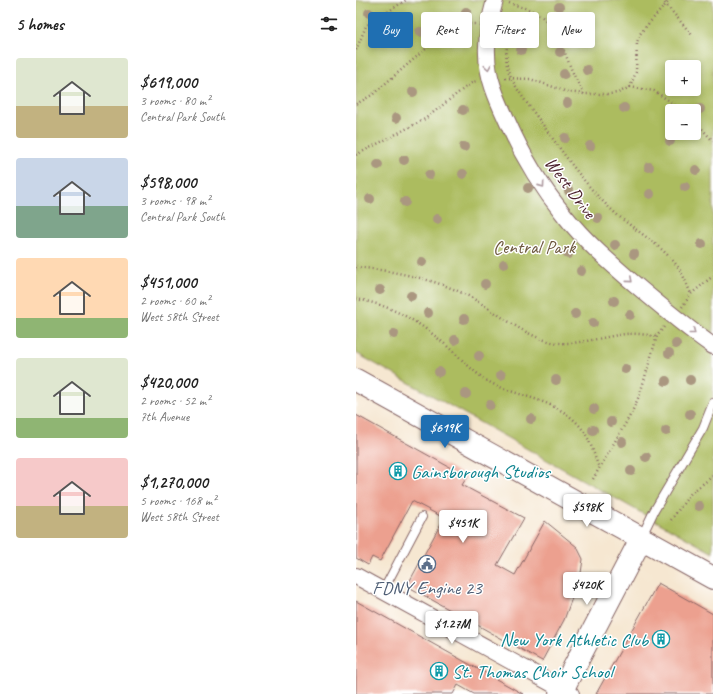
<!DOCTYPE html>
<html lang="en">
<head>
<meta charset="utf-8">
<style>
	:root { --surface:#fff; --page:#f2f2f2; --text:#222; --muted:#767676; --accent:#1f6fb2 }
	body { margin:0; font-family:Caveat,sans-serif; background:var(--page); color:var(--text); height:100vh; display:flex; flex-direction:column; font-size:15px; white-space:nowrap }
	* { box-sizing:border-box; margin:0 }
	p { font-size:13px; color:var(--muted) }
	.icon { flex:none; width:22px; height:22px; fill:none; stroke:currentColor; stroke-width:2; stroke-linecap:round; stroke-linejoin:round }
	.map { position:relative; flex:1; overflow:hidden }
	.panel { display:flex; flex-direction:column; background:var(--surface); width:356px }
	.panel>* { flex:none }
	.top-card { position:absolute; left:12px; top:12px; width:285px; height:36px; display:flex; gap:8px }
	.tools { position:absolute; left:309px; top:60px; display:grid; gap:8px }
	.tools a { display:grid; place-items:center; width:36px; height:36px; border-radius:4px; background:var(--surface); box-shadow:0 2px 6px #0003; font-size:20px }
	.price { position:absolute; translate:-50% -34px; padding:0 9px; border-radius:4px; background:#fff; color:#222; font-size:13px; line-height:26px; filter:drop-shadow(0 1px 2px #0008) }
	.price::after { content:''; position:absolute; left:50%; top:24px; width:12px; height:9px; margin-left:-6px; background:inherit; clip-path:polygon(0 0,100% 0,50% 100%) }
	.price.selected { background:var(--accent); color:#fff }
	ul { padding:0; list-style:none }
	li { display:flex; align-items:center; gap:12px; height:100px; padding:0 16px }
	li span { display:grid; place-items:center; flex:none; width:112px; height:80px; border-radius:4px; color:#555 }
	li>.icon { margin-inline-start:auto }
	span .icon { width:48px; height:48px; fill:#fffc; stroke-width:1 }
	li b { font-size:17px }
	h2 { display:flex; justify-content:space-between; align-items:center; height:48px; padding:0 16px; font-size:17px }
	.chip { padding:0 14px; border-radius:4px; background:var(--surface); box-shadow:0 2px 6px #0003; font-size:14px; line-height:36px }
	.chip.selected { background:var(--accent); color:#fff }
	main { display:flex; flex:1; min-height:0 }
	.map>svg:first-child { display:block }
	.green { fill:#acbc5e; stroke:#7b6e44; fill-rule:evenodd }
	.building { fill:#eca08f }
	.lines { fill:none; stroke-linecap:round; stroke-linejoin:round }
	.lane-casing { stroke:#866565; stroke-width:10 }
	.street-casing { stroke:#866565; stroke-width:18 }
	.secondary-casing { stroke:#866565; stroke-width:24 }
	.path { stroke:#866565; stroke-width:2.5; stroke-dasharray:1 3; stroke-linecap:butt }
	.lane { stroke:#fff; stroke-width:8 }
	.street { stroke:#fff; stroke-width:16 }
	.secondary { stroke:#fff; stroke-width:22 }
	.path-bridge { stroke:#866565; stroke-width:2.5; stroke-dasharray:1 3; stroke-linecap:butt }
	.tree { fill:#aa9780 }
	.oneway { stroke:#ae9aa0 }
	.labels { text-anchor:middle; stroke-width:3; stroke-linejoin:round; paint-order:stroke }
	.street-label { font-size:19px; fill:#4a1f2b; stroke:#fff }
	.park-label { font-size:19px; fill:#6c563d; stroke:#fff }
	.culture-label { font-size:19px; fill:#0d838f; stroke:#fff; text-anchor:start }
	.service-label { font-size:19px; fill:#4e5e75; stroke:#fff }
</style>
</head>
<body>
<main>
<section class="panel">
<h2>5 homes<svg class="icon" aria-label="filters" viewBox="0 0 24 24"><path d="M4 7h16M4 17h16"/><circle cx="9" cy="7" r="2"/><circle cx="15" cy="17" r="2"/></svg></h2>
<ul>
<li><span style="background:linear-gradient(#dfe7d0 60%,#c2b280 0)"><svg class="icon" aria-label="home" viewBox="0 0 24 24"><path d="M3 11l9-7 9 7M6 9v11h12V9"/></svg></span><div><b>$619,000</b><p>3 rooms · 80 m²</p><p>Central Park South</p></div></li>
<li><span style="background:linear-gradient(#c9d6e8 60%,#7fa58c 0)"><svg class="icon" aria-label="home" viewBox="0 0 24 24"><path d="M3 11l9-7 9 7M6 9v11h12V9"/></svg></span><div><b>$598,000</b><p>3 rooms · 98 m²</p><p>Central Park South</p></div></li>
<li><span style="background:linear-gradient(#ffd9b3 75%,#8fb573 0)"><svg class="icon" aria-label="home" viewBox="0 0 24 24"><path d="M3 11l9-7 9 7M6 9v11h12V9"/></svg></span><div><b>$451,000</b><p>2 rooms · 60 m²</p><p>West 58th Street</p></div></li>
<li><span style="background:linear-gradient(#dfe7d0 75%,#8fb573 0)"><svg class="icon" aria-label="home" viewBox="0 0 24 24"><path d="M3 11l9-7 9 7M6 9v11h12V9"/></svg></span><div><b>$420,000</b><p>2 rooms · 52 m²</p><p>7th Avenue</p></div></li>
<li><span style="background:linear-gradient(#f6c9c9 60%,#c2b280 0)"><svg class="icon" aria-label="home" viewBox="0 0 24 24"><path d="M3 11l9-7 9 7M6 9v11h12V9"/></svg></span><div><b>$1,270,000</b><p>5 rooms · 168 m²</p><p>West 58th Street</p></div></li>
</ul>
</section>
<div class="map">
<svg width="357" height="694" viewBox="0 0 357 694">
	<rect width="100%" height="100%" fill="#fff"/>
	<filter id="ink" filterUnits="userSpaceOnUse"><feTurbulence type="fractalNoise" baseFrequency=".025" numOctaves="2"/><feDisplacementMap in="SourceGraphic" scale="8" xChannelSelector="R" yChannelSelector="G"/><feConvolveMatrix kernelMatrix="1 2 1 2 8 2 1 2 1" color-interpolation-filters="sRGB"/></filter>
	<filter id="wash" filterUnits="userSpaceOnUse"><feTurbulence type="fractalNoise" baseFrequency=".012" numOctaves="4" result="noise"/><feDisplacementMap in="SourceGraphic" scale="16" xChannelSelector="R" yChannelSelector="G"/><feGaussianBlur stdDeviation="0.9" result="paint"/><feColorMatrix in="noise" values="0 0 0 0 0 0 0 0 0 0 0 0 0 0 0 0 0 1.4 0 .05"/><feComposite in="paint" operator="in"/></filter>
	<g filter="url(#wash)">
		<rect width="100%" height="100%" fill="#f6e7d1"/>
		<path class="green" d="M0,0H357V553L0,353ZM316,67H338V89H316ZM316,111H338V133H316Z"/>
		<g id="blocks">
			<path class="building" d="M0,415L111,477L106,485L168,518L141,565L159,575L189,521L221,547L227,559L225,573L208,620L186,661L51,586L88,518L56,501L24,561L16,557L12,565L0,558Z
				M302,583L357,614V694H240Z
				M0,601L122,669L167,694H118L102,685L97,694H0Z"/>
		</g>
	</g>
	<g filter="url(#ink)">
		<use href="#blocks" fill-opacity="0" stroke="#866565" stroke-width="1"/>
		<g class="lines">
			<defs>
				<path id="lane" d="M285,538L298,511L347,428L357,403
					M27,591L66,517"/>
				<path id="street" d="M139,0C134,18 130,35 131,54C131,78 142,101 152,123C167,157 186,188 209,216C228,240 251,260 274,280C301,303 328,326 357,346
					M0,576L215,694"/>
				<path id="secondary" d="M0,380L357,578
					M204,694L285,539"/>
			</defs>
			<use href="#lane" class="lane-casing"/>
			<use href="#street" class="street-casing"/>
			<use href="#secondary" class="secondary-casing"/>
			<path class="path" d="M306,0L337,36
				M153,3C164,7 176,9 185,16C200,28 206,46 213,63C217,74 222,84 228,94
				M152,20C153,32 149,56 151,66C156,86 175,108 187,125C208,154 231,188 258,212C279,231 305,244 322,267C328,276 331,285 335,294
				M0,50L10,26L50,0
				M149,78L174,79L212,92L228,94H252L262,93L274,87L280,72L281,42L284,34L292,24
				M274,87L298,91L329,111
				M0,104L16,95L79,41L114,24H120
				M338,120L357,141
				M0,155L69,119L102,93L117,82L121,81
				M0,267C38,271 82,279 116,298C141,312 164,333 192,341C214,348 248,336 270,334C280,333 291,335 301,336
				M0,299C36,305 66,323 93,348C107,360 119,374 135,383C163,397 197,399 220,422C233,434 237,452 243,468
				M326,307L335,294L357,276
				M237,479L275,414L284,394L301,336L308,327
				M315,520L335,493L357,476"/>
			<use href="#lane" class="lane"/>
			<use href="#street" class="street"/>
			<use href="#secondary" class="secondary"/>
			<path class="path-bridge" d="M292,24L314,0"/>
		</g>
		<g class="tree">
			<circle cx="203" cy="7" r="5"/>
			<circle cx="110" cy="12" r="5"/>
			<circle cx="13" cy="13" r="5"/>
			<circle cx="45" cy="22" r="5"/>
			<circle cx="80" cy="25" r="5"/>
			<circle cx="64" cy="32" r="5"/>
			<circle cx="230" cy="39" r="5"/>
			<circle cx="165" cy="50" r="5"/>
			<circle cx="204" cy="52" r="5"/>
			<circle cx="231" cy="70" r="5"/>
			<circle cx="208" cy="74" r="5"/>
			<circle cx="57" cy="92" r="5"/>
			<circle cx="211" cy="103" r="5"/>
			<circle cx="268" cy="108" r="5"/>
			<circle cx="344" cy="109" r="5"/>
			<circle cx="107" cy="110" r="5"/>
			<circle cx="40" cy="118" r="5"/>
			<circle cx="209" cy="138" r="5"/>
			<circle cx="314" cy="141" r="5"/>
			<circle cx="234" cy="146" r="5"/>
			<circle cx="108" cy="147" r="5"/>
			<circle cx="48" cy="160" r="5"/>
			<circle cx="22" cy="165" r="5"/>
			<circle cx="293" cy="167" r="5"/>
			<circle cx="340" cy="170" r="5"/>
			<circle cx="107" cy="174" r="5"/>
			<circle cx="73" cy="175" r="5"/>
			<circle cx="329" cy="187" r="5"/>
			<circle cx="172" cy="188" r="5"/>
			<circle cx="213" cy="191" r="5"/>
			<circle cx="294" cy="194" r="5"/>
			<circle cx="14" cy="199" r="5"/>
			<circle cx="49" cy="202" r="5"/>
			<circle cx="242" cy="218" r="5"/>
			<circle cx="81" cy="219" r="5"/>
			<circle cx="346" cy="244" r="5"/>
			<circle cx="259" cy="245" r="5"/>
			<circle cx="212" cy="254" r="5"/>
			<circle cx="278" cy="254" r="5"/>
			<circle cx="66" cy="262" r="5"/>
			<circle cx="148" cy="264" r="5"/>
			<circle cx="225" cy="271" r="5"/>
			<circle cx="129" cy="284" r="5"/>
			<circle cx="24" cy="290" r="5"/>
			<circle cx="55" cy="296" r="5"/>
			<circle cx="258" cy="301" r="5"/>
			<circle cx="72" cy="313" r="5"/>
			<circle cx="219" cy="314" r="5"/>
			<circle cx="274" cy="315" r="5"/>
			<circle cx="108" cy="319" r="5"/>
			<circle cx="237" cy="323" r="5"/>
			<circle cx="38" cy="334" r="5"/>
			<circle cx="99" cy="340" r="5"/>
			<circle cx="320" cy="344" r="5"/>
			<circle cx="313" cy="353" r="5"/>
			<circle cx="123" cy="356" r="5"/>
			<circle cx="269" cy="369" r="5"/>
			<circle cx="83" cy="372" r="5"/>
			<circle cx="145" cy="375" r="5"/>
			<circle cx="200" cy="380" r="5"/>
			<circle cx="334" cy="380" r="5"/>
			<circle cx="310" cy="381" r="5"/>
			<circle cx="110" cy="394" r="5"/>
			<circle cx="134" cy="405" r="5"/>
			<circle cx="238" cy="409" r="5"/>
			<circle cx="334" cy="414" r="5"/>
			<circle cx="175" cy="419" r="5"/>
			<circle cx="255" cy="422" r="5"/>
			<circle cx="237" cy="430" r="5"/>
			<circle cx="310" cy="431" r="5"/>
			<circle cx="266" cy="442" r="5"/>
			<circle cx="290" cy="457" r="5"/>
			<circle cx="275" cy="471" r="5"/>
			<circle cx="343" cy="506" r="5"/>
		</g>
		<defs><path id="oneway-chevron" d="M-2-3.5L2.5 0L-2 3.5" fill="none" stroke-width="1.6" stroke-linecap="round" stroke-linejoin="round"/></defs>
		<g class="oneway">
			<use href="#oneway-chevron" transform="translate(132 67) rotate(81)"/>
			<use href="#oneway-chevron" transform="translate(186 185) rotate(55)"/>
			<use href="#oneway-chevron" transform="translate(274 280) rotate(41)"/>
			<use href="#oneway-chevron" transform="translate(337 332) rotate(38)"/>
		</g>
	</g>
	<defs>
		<symbol id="building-ring" viewBox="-11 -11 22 22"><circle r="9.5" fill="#fff" stroke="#0f9aa8" stroke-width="1.5"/><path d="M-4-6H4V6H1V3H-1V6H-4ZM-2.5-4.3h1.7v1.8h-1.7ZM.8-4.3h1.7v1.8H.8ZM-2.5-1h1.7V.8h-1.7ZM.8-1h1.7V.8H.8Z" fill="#0f9aa8"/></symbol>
		<symbol id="civic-ring" viewBox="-11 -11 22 22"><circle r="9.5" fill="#fff" stroke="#5c6f8a" stroke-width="1.5"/><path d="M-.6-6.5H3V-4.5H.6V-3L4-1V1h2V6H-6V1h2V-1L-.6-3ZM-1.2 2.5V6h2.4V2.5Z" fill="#5c6f8a"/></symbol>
	</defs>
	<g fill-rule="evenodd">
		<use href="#building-ring" x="32" y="461" width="20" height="20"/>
		<use href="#civic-ring" x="61" y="554" width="20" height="20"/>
		<use href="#building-ring" x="295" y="629" width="20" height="20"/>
		<use href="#building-ring" x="73" y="661" width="20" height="20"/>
	</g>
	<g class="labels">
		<g class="street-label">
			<text transform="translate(215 187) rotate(53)" y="7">West Drive</text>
		</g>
		<g class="park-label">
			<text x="178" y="253">Central Park</text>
		</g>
		<g class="culture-label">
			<text x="55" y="478">Gainsborough Studios</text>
			<text x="292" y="646" text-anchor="end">New York Athletic Club</text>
			<text x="96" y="678">St. Thomas Choir School</text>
		</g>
		<g class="service-label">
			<text x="71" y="594">FDNY Engine 23</text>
		</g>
	</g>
</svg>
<div class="tools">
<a>+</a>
<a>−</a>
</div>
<b class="price selected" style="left:89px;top:449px">$619K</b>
<b class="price" style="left:231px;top:528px">$598K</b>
<b class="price" style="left:107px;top:544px">$451K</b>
<b class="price" style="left:231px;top:606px">$420K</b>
<b class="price" style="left:96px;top:645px">$1.27M</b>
<div class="top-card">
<a class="chip selected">Buy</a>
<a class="chip">Rent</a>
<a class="chip">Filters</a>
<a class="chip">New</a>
</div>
</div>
</main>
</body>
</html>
